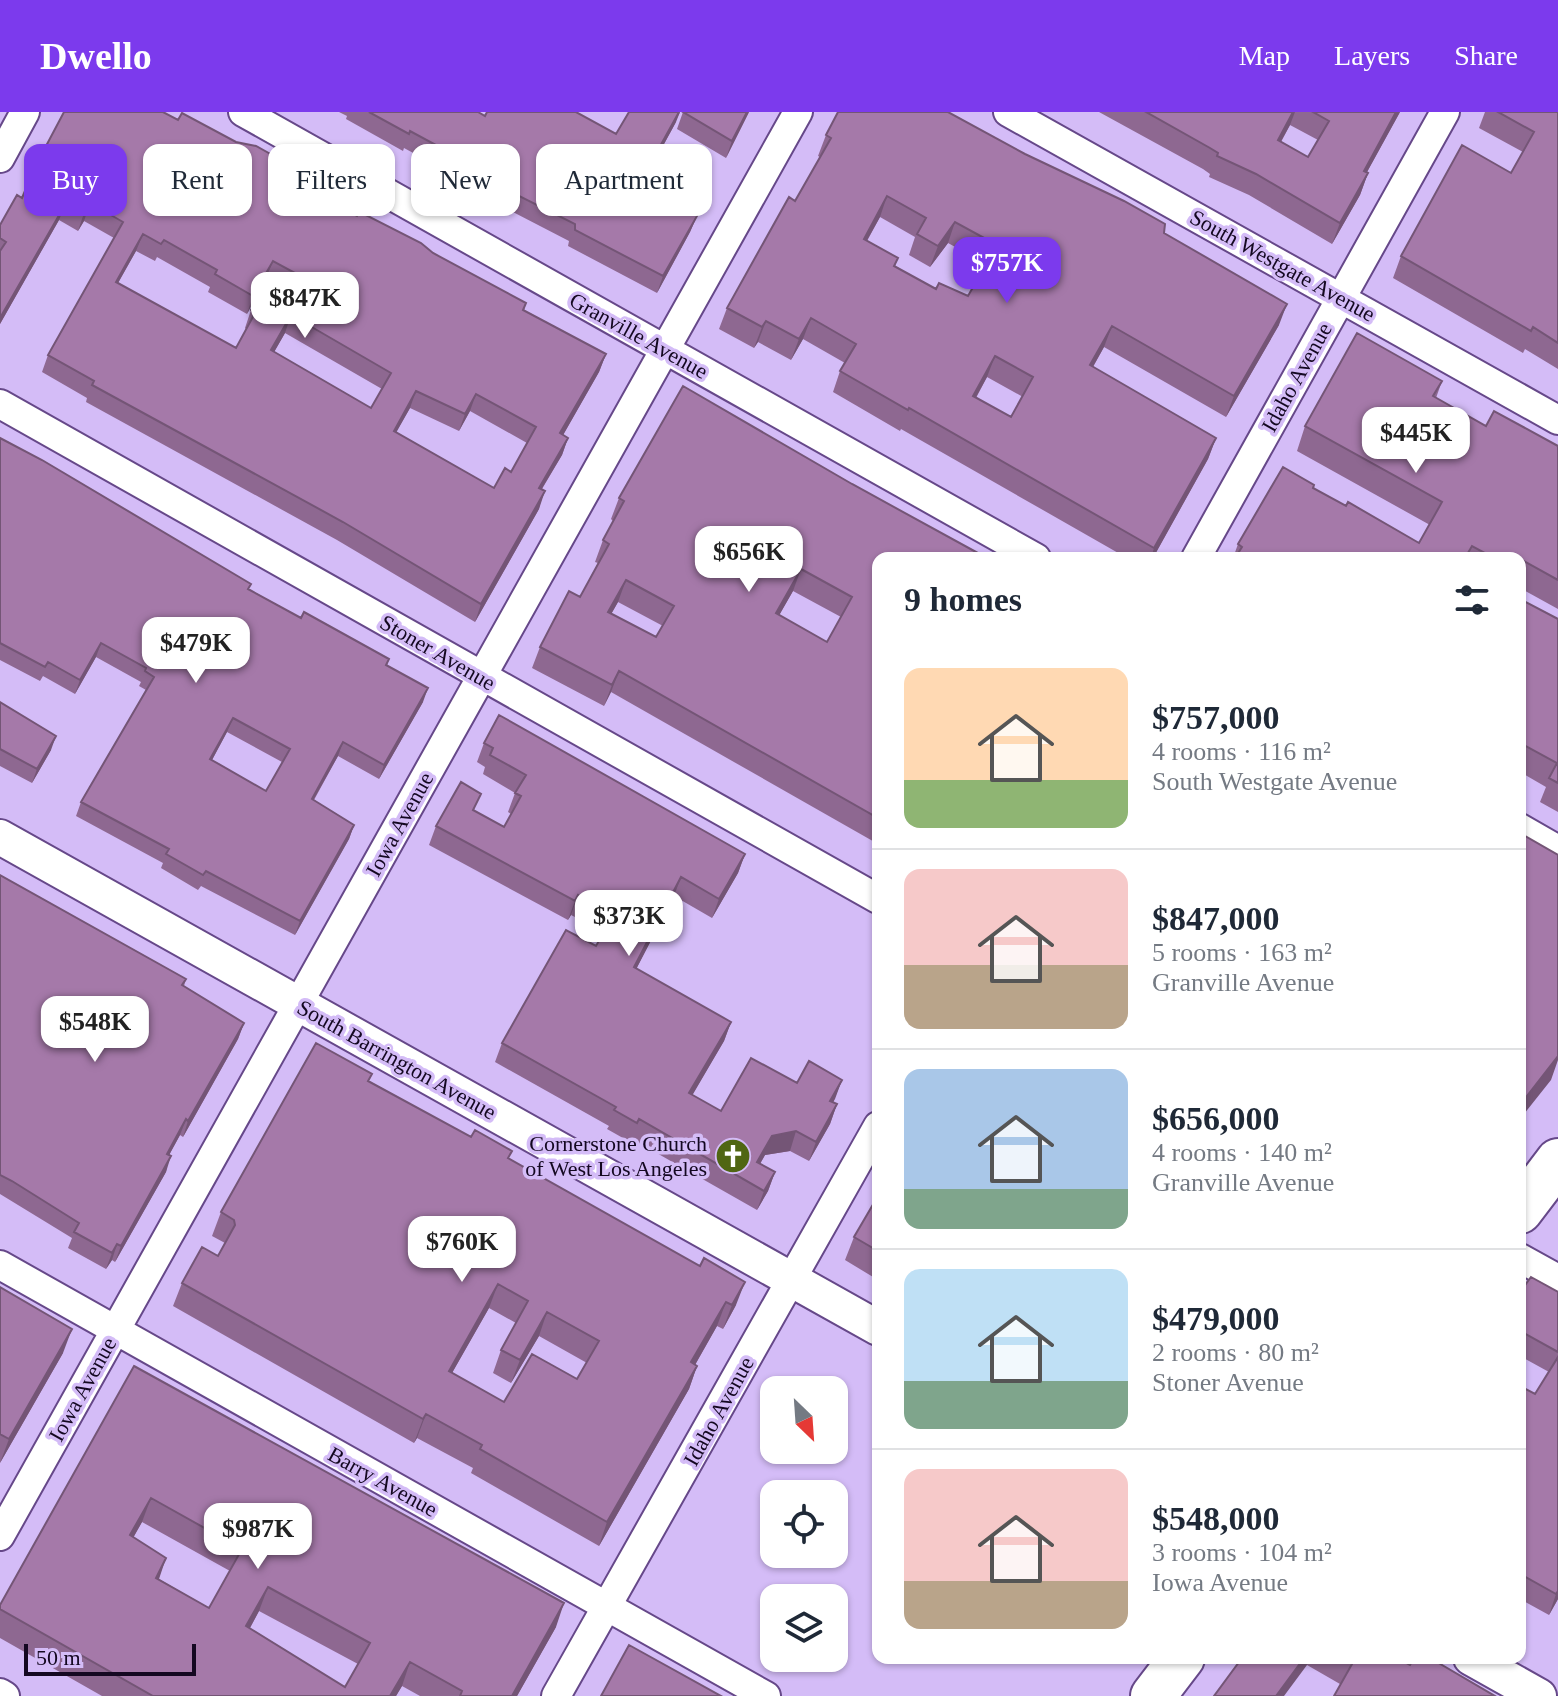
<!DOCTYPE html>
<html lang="en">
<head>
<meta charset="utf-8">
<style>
	:root { --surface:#fff; --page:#f6f6f7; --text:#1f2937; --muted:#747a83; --line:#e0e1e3; --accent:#7c3aed }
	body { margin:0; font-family:Georgia,serif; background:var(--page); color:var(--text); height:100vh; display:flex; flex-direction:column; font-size:30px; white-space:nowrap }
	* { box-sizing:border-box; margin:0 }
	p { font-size:26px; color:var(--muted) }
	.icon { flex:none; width:44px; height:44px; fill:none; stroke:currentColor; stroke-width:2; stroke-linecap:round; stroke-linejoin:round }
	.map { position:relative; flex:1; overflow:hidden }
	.drawer { position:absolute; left:872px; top:440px; width:654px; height:1112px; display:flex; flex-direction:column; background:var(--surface); border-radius:16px; box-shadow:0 2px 6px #0004 }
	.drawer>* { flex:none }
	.hud { position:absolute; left:24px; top:32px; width:728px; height:72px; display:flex; gap:16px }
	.needle { width:52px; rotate:155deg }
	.buttons { position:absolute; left:760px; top:1264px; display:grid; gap:16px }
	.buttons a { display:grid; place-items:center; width:88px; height:88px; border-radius:16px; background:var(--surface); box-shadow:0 2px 6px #0004; font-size:40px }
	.scale { position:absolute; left:24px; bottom:20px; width:172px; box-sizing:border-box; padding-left:8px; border:4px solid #140821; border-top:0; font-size:22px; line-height:28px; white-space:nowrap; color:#140821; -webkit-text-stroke:6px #d4bcf7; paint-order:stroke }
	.price { position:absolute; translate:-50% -68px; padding:0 18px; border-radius:16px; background:#fff; color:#222; font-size:26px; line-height:52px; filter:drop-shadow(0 2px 4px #0008) }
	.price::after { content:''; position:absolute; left:50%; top:48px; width:24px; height:18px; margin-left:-12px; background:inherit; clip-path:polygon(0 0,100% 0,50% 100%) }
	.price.on { background:var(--accent); color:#fff }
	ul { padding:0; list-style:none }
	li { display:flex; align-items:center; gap:24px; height:200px; padding:0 32px }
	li+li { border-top:2px solid var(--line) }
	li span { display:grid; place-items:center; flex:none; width:224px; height:160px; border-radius:16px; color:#555 }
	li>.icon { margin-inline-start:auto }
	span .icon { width:96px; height:96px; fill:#fffc; stroke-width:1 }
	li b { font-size:34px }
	h2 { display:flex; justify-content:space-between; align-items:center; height:96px; padding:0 32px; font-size:34px }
	.pill { padding:0 28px; border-radius:16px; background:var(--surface); box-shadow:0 2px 6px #0004; font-size:28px; line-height:72px }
	.pill.on { background:var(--accent); color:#fff }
	header { display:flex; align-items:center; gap:48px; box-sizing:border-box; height:112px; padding:0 40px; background:var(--accent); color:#fff }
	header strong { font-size:38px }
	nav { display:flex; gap:44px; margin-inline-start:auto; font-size:28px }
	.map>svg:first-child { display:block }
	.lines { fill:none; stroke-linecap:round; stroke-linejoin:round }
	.minor-casing { stroke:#664889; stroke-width:32 }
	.tertiary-casing { stroke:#664889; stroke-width:38 }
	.primary-casing { stroke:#664889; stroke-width:48 }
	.minor { stroke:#fff; stroke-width:28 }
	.tertiary { stroke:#fff; stroke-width:34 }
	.primary { stroke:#fff; stroke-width:44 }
	.wall { fill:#8e6891; fill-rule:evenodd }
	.shaded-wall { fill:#745576 }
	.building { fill:#a579a9; stroke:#745576; stroke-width:2; fill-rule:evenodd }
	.labels { text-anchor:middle; stroke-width:7; stroke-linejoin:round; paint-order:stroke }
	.street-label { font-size:22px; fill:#140821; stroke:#d4bcf7 }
	.poi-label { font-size:22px; fill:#140821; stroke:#d4bcf7; text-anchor:end }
</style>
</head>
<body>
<header>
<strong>Dwello</strong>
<nav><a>Map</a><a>Layers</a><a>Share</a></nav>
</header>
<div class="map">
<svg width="1558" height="1584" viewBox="0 0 1558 1584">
	<rect width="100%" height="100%" fill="#d4bcf7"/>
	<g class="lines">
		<defs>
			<path id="minor" d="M243,0L1036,446
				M1008,0L1558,308
				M0,46L25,0
				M0,292L878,787
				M1196,446L1445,0
				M1520,716L1558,738
				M1520,1146L1558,1167
				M0,1153L766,1584
				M0,1424L798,0
				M0,1581L5,1584
				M556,1584L878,1014"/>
			<path id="tertiary" d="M0,725L878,1216
				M1471,1546L1539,1584"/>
			<path id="primary" d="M1520,1099L1558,1049
				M1153,1584L1182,1546"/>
		</defs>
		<use href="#minor" class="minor-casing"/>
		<use href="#tertiary" class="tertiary-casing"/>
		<use href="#primary" class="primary-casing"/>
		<use href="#minor" class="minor"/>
		<use href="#tertiary" class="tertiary"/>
		<use href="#primary" class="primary"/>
	</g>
	<path class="wall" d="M339,0H478L485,4L616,22L676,10L652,54L647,51L641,61L629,54L624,57L613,75L645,93L697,104L690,120L657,181L568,134L569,129L511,99L493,84L404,36L403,39L346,7L347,4Z
		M683,0H749L726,46L677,17Z
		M1099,0H1400L1367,60L1368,61L1360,83L1332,132L1249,83L1209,65L1210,62L1203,57ZM1290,13L1318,28L1308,45L1281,30Z
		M1485,0H1558V257L1525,237L1523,241L1393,166L1401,144L1511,61L1523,40L1479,16Z
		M178,8L272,49L317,73L314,80L357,104L433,141L526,191L524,198L606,242L599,260L563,323L568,326L562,343L542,377L539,397L475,510L337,428L86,290L87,286L42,260L48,243L114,126L84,109L78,119L59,108L0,212V113L22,86ZM136,139L155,149L157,145L210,175L208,180L247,202L266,166L297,184L289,199L251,198L245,216L246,217L236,236L118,171ZM285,221L382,277L371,296L274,240ZM410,296L459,319L470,299L527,331L511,360L494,376L396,320Z
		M826,23L1164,121L1279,213L1226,305L1104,235L1093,255L1216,326L1208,347L1153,446H1127L901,317L900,319L833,280L840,259L845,251L803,227L791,248L758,230L754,236L719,217L727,196L795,89L820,45L818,44ZM880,105L915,125L909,143L930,155L948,131L986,152L968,184L936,177L895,154L898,146L867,129ZM987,265L1023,285L1011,305L976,286Z
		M1442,269L1436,286L1486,314L1558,334V497L1520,476V446H1233L1238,432L1313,376L1346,394L1419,431L1430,413L1297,339L1305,314Z
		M0,326L249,477L301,506L389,547L387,553L423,590L379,667L338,644L314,688L354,713L349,727L295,823L201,774L198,778L161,756L163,751L76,704L81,690L146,578L139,574L141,570L96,545L75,582L43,564L40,569L0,548ZM227,620L282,650L266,679L212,648Z
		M619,386L878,446V732L611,580L604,594L532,556L540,535L580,485L598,451L595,450L603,428L613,409L611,407ZM793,479L841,505L827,530L779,503ZM618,490L663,514L656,525L611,502Z
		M1520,487L1558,507V700L1540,690L1546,675L1520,660Z
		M0,590L51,638L32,671L0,654Z
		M484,631L745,742L738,761L712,806L674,784L636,857L731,910L724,929L692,983L721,999L797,971L842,968L833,990L837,992L830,1012L809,1049L790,1039L765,1043L760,1052L775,1060L768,1079L757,1098L632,1027L630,1030L607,1017L609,1014L495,950L502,931L596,834L604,820L571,803L568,808L429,733L436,714L475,699L504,715L511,702L508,700L515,681L483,662L485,655L477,650Z
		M0,763L186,867L184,874L244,911L238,927L183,1025L180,1023L169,1043L166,1060L115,1150L112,1148L106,1157L68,1136L72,1126L0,1082Z
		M372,962L369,969L509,1046L736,1193L723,1217L717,1214L695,1253L697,1254L689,1277L599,1434L471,1361L473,1356L417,1326L414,1331L173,1194L182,1171L218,1144L225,1131L212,1124L221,1100ZM489,1196L516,1211L501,1238L493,1261L511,1271L539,1224L587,1251L577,1267L504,1290L452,1261Z
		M878,1084V1168L845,1148L854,1125Z
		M0,1175L63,1241L0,1351Z
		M1520,1180H1558V1487L1549,1503L1520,1487V1274L1535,1282L1549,1260L1520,1244Z
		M134,1254L556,1515L517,1584H420L402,1574L396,1584H102L0,1526V1493ZM142,1410L230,1459L209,1496L159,1467L133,1426ZM259,1499L358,1552L345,1575L250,1516Z
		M1242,1546H1397L1410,1553L1495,1584L1340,1572L1307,1553Z"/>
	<path class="shaded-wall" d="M679,0H680L676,10L652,54L658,38Z
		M747,0H749L726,46L732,29Z
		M1293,0H1295L1290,13L1270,49L1278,28Z
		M1396,0H1400L1356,80L1364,59Z
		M653,35L647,51L641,61L647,44Z
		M635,38L629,54L624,57L604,91L610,74L630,41Z
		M1368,61L1360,83L1332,132L1340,111Z
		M887,84L880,105L856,148L864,127Z
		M66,91L59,108L0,212V206Z
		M90,91L84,109L78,119L84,101Z
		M697,104L690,120L657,181L663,164Z
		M955,110L948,131L930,155L938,134Z
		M143,122L136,139L109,187L116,170Z
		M273,149L266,166L247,202L253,184Z
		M1287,192L1279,213L1226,305L1234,284Z
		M291,203L285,221L265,256L271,238Z
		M811,206L803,227L791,248L799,227Z
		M766,209L758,230L754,236L762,215Z
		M1112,214L1104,235L1082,274L1090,253Z
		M606,242L599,260L554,339L560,321Z
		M995,244L987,265L965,305L973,284Z
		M416,279L410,296L387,337L394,319Z
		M476,282L470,299L459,319L465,302Z
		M568,326L562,343L532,393L539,376Z
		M1216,326L1208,347L1153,446H1151L1154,436Z
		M545,379L539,397L475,510L481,492Z
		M801,457L793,479L768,523L776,501Z
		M626,468L618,490L600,522L608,500Z
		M101,531L96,545L75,582L80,568Z
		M619,559L611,580L604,594L612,573Z
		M428,576L423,590L379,667L384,653Z
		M233,606L227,620L205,661L210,647Z
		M56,624L51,638L32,671L37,657Z
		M343,630L338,644L306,701L312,687Z
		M354,713L349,727L295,823L300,809Z
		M745,742L738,761L712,806L719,787Z
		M681,765L674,784L627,875L634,855Z
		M578,783L571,803L568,808L575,789Z
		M731,910L724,929L682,1001L689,981Z
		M244,911L238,927L183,1025L188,1009Z
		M1558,944V948L1551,968L1520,1007V993Z
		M842,968L835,987L823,1008L830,989Z
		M837,992L830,1012L809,1049L816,1030Z
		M186,1007L180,1023L161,1058L167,1042Z
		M796,1019L790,1039L765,1043L750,1069L757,1050L772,1024Z
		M171,1044L166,1060L115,1150L121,1134Z
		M775,1060L768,1079L757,1098L764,1079Z
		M117,1132L112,1148L106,1157L112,1141Z
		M745,1170L736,1193L723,1217L732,1193Z
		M498,1172L489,1196L440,1282L449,1259Z
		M726,1190L717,1214L683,1274L691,1250Z
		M547,1200L539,1224L511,1271L520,1248Z
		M72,1217L63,1241L0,1351L9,1327Z
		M697,1254L689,1277L599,1434L607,1410Z
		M426,1302L417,1326L414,1331L423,1307Z
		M151,1386L142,1410L121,1447L130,1423Z
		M166,1446L158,1470L156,1466Z
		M268,1475L259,1499L238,1538L246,1514Z
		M1558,1479V1487L1549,1503L1556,1482Z
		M564,1491L556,1515L517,1584H512Z
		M1304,1546H1310L1307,1553L1284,1584H1276Z
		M410,1550L402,1574L396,1584H390Z"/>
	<path class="building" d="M64,0H163L178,8L182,1L236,30L256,34L274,44L271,48L317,73L313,80L357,104L360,100L421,131L433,141L526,191L523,198L606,242L560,321L568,326L539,376L545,379L481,492L343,410L92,273L94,269L48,243L123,110L90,91L84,101L66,91L0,206V139L6,130L0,126V113L17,83L22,86L36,53ZM143,122L161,132L164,128L217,158L215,162L253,184L273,149L306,167L289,199L261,182L251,198L255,201L236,236L116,170ZM291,203L391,261L371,296L271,238ZM416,279L465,302L476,282L536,315L511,360L505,356L494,376L394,319Z
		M369,0H478L485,4L487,0H576L616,22L629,0H679L658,38L653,35L647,44L635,38L630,41L610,74L645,93L652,79L697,104L663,164L575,118V112L517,83L499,67L410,19L409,22Z
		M683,0H747L732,29Z
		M838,0H948L1025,42L1124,89L1165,112L1164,121L1287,192L1234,284L1112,214L1090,253L1216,326L1154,436L909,296L908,298L840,259L856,232L811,206L799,227L766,209L762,215L727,196L789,85L795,89L831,26L826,23ZM887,84L926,106L917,122L938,134L955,110L997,133L968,184L939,171L936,177L894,154L898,146L864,127ZM995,244L1033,265L1011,305L973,284Z
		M1146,0H1293L1278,28L1308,45L1329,9L1313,0H1396L1364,59L1368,61L1340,111L1256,62L1217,44L1218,41L1210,36Z
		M1498,0H1558V231L1533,215L1531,219L1401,144L1462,33L1511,61L1534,20Z
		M1357,221L1442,269L1433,284L1486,314L1494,299L1558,334V468L1522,448L1520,451V446H1494L1472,434L1465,446H1235L1242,435L1238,432L1283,355L1314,373L1313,376L1346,394L1348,390L1419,431L1442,390L1305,314Z
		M683,274L852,372L987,446H878V706L619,559L612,573L540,535L569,479L580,485L609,432L603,428L624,389L619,386ZM801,457L852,485L827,530L776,501ZM626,468L674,494L656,525L608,500Z
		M0,326L42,348L251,472L248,477L301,506L304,500L389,547L386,553L428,576L384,653L343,630L312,687L354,713L300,809L206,759L203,763L166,742L169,737L81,690L154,565L145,559L146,556L101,531L80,568L48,550L45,555L0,531ZM233,606L290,637L266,679L210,647Z
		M1520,487L1558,507V671L1549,666L1557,651L1520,631Z
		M0,590L56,624L37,657L0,637Z
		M499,603L745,742L719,787L681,765L634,855L731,910L689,981L721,999L751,946L797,971L809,949L842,968L830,989L837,992L816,1030L796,1019L772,1024L757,1050L775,1060L764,1079L639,1007L637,1011L614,998L616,995L502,931L566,818L596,834L614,803L578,783L575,789L436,714L461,670L481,682L473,698L504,715L521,684L515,681L526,663L490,643L493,636L484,631Z
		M1520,721L1558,743V944L1520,993Z
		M0,763L186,867L182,873L244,911L188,1009L186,1007L167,1042L171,1044L121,1134L117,1132L112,1141L74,1120L79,1111L12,1069L0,1063Z
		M316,931L372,962L368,969L471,1025L475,1018L512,1039L508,1046L700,1154L704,1146L745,1170L732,1193L726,1190L691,1250L697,1254L607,1410L480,1337L482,1333L426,1302L423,1307L182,1171L202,1135L218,1144L235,1113L234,1108L221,1100ZM498,1172L528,1189L501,1238L520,1248L547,1200L599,1229L577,1267L532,1242L504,1290L449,1259Z
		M878,1084V1139L854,1125Z
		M1531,1165L1558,1180V1240L1520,1219V1180Z
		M0,1175L72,1217L9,1327L0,1322Z
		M1558,1245V1479L1556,1482L1520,1462V1274L1535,1282Z
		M134,1254L564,1491L512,1584H460L462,1579L410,1550L390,1584H153L0,1497V1493ZM151,1386L242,1437L209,1496L156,1466L166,1446L130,1423ZM268,1475L370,1531L345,1575L246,1514Z
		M629,1533L721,1584H601Z
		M1242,1546H1304L1276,1584H1214Z
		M1342,1546H1397L1410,1553L1414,1546H1430L1495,1584H1334L1352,1552Z"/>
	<defs>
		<symbol id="church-disc" viewBox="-11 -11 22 22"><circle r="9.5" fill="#506613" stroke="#d4bcf7"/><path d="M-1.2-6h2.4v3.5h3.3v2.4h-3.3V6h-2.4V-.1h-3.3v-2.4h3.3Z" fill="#fff"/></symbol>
	</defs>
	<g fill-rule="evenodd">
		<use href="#church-disc" x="713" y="1024" width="40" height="40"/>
	</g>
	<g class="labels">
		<g class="street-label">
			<text transform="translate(1283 153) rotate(29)" y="8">South Westgate Avenue</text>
			<text transform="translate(639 223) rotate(29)" y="8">Granville Avenue</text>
			<text transform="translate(1296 265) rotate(-61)" y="8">Idaho Avenue</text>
			<text transform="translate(438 540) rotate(30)" y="8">Stoner Avenue</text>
			<text transform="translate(399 712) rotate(-61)" y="8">Iowa Avenue</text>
			<text transform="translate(397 947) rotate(29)" y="8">South Barrington Avenue</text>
			<text transform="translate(82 1277) rotate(-61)" y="8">Iowa Avenue</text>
			<text transform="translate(718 1299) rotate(-61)" y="8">Idaho Avenue</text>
			<text transform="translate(383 1369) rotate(29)" y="8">Barry Avenue</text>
		</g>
		<g class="poi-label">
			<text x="707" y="1039">Cornerstone Church<tspan x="707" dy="25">of West Los Angeles</tspan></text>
		</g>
	</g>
</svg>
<div class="buttons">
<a><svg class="needle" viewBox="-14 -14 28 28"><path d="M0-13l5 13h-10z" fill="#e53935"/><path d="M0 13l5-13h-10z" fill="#747a83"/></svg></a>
<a><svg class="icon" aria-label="locate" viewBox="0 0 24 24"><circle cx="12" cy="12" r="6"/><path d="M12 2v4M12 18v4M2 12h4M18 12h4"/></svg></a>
<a><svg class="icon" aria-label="layers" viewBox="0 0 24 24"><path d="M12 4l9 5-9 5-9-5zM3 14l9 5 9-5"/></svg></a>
</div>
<div class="scale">50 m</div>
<b class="price on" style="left:1007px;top:193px">$757K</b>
<b class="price" style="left:305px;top:228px">$847K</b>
<b class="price" style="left:1416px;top:363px">$445K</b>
<b class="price" style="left:749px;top:482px">$656K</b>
<b class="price" style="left:196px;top:573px">$479K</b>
<b class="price" style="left:629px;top:846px">$373K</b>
<b class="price" style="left:95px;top:952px">$548K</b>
<b class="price" style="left:462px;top:1172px">$760K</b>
<b class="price" style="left:258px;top:1459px">$987K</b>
<div class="hud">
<a class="pill on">Buy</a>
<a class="pill">Rent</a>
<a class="pill">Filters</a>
<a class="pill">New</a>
<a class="pill">Apartment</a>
</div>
<section class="drawer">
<h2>9 homes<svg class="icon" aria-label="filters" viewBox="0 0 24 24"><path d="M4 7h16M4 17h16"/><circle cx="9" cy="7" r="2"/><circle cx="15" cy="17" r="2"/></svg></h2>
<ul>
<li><span style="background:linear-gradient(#ffd9b3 70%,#8fb573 0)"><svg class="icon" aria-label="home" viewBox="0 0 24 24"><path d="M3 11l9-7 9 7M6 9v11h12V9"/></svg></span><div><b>$757,000</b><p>4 rooms · 116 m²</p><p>South Westgate Avenue</p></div></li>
<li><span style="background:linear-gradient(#f6c9c9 60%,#b9a48a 0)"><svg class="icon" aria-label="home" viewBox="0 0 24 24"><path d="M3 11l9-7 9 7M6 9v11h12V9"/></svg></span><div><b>$847,000</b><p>5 rooms · 163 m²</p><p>Granville Avenue</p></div></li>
<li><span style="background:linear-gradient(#a9c7e8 75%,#7fa58c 0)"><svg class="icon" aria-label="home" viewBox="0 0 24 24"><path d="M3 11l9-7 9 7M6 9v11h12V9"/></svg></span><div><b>$656,000</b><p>4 rooms · 140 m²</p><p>Granville Avenue</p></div></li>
<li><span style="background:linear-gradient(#bfe0f5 70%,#7fa58c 0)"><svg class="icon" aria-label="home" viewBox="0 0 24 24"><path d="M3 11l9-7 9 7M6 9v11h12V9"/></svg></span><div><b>$479,000</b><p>2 rooms · 80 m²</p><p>Stoner Avenue</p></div></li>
<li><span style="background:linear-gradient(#f6c9c9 70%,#b9a48a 0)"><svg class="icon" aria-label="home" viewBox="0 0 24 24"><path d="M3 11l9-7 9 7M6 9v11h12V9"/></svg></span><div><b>$548,000</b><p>3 rooms · 104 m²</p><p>Iowa Avenue</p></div></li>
</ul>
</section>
</div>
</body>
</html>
